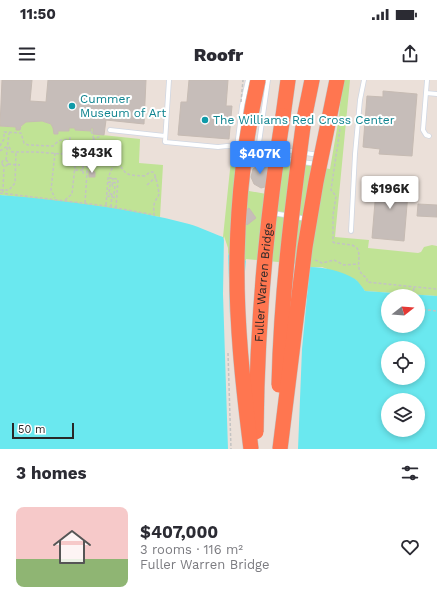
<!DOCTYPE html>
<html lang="en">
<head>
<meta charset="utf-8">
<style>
	:root { --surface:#fff; --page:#f7f7f7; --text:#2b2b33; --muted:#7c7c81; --line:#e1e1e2; --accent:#3686fb }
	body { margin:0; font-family:"Work Sans",sans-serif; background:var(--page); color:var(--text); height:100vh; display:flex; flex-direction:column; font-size:15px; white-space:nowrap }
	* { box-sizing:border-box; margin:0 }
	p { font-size:13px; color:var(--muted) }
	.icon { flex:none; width:22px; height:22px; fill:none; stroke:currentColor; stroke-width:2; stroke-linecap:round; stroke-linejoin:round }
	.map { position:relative; height:369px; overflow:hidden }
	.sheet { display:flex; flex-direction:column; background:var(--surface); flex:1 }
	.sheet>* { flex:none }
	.needle { width:26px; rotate:73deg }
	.tools { position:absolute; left:381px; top:209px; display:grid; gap:8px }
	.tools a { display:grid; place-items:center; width:44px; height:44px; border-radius:50%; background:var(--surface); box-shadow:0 2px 6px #0003; font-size:20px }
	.scale { position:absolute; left:12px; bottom:10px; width:62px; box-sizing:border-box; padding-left:4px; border:2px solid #282828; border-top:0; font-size:11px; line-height:14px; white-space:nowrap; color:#282828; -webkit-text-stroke:3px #fff; paint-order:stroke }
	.price { position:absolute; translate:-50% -34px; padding:0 9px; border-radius:4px; background:#fff; color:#222; font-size:13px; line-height:26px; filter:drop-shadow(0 1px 2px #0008) }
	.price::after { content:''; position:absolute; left:50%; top:24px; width:12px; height:9px; margin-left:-6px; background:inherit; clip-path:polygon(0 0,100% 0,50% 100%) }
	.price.current { background:var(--accent); color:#fff }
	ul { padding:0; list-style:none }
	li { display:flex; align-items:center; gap:12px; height:100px; padding:0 16px }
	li+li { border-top:1px solid var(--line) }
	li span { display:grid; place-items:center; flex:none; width:112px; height:80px; border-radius:8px; color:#555 }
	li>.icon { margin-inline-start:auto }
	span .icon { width:48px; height:48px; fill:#fffc; stroke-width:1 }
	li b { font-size:17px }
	h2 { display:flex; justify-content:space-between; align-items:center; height:48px; padding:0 16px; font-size:17px }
	.status { display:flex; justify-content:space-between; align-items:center; height:28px; padding:0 20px; background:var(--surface); direction:ltr }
	.status svg { height:11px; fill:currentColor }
	header { display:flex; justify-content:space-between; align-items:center; height:52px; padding:0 16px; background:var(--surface); font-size:18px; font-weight:800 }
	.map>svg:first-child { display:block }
	.green { fill:#c0e395 }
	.water { fill:#6ae8ef; fill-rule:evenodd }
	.pier { fill:#ebe0d9 }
	.building { fill:#c6bdb9; stroke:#c6bbb3 }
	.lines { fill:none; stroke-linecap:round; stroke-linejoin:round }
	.lane-casing { stroke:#cfd6e2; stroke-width:5.5 }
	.highway-casing { stroke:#c3c3c3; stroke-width:16 }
	.path { stroke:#c3c3c3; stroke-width:1.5; stroke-dasharray:3 2; stroke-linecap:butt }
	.lane { stroke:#fff; stroke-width:4 }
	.highway { stroke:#ff7650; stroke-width:15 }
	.highway-bridge-casing { stroke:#c3c3c3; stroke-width:16; stroke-linecap:butt }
	.path-bridge { stroke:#c3c3c3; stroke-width:1.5; stroke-dasharray:3 2; stroke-linecap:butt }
	.highway-bridge { stroke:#ff7650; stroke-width:15 }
	.culture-dot { fill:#0f9aa8; stroke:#fff; stroke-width:1.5 }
	.labels { text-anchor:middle; stroke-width:4; stroke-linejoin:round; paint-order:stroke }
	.culture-label { font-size:12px; fill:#0d838f; stroke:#fff; text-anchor:start }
	.street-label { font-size:12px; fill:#282828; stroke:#fff }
</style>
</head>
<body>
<div class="status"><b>11:50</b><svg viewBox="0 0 49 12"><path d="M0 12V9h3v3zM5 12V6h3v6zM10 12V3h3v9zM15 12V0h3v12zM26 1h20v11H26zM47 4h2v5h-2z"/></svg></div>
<header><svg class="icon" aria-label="menu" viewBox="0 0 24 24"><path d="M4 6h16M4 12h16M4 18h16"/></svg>Roofr<svg class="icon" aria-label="share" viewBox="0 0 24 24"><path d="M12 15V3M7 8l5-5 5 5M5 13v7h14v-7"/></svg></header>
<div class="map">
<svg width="437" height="369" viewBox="0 0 437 369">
	<rect width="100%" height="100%" fill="#ebe0d9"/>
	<path class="green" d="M342,0H350L335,157L369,160L368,168L418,173L421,172L424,167L432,165L437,166V216L365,211L356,200L322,187H310L230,179L223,157L232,70L250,73L249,111L272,115L273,86L265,82L266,78L330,89L339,37Z
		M42,41L51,44L58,54V51H69V48H75V50L91,51V48H93V54L140,59L139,83L163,85L160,137L102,127L0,115V46L16,47V50H20C23,39 32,41 42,41Z"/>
	<path class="water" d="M0,115C63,120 128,128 189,144C200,147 212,153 223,157L230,179L310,187C324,187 342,191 355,199C359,202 362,207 365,211L437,216V369H0ZM388,216H418V246H388ZM388,268H418V298H388ZM388,320H418V350H388Z"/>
	<path class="pier" d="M224,156L228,168L230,238V172L243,216L246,179L310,185L302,269L298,369H228L223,214Z"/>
	<path class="building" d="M2,0H32L30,21L46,22L48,0H146L144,44L106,40L104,55L93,54V48H91V51L75,50V48H69V51H58V54H54L53,48L51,44L42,41L26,42L21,46L20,50H16V47L0,46Z
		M189,0H228L226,26H232L229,59L178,55L181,22H187Z
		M383,11L417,14L412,76L379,74L380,69L363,67L367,16L383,17Z
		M262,84L269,86L265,107L261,108L254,104L251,97L253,89L259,85Z
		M89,91L95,92V97H89Z
		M377,98L409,101L404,161L372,158Z
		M418,124L437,125V137L417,136Z
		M249,128L256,138L247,145L240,135Z"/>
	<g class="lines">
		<defs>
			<path id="lane" d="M169,0L165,62L218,67L227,66L237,67L242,26L248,0
				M427,0L423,50L426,55L429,56
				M426,13L437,14
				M110,50L165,56
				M250,65L264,75L273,77
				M258,70L268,0
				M258,70L265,67L319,75
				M280,78L295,81
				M302,82L317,84
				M273,133L307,139
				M351,151L355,74L360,20L364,0"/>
			<path id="highway" d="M283,36L288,0
				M304,39L312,0"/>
		</defs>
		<use href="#lane" class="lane-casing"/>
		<use href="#highway" class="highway-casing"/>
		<path class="path" d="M340,49L331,110L336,116L333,135V162L335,163L352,165L357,168C363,179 352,189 367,198V202L437,209
			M91,51L94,59
			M70,57L69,67L72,71L71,75
			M0,66L4,59V52L21,53L24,63L28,65L53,66C55,64 58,61 61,60C69,58 76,65 81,70L89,71
			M0,71L6,67H9L12,72H36L63,74L76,76L83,79V93H87
			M55,73L51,110L55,118
			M63,74L64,69L69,67
			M6,80L9,53
			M2 83a3 3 0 1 1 6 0a3 3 0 1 1-6 0Z
			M8,84L20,85
			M75,90H83
			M109,98L118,99L116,128
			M108,102L118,103
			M147,105L156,97
			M0,110H9L15,103L16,73
			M3,112L4,86
			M0,113L106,126L154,135C154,131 153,125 155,122C156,118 159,117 159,113C158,108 156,95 153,92H150L145,96C120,95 129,94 114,79C107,78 103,84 96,83L88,76
			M112,114H109L110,105L112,106L113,98
			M107,116L117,118
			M65,120L72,114L76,76
			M85,123L89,62L100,56
			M106,125L108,98L113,86L119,84
			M111,127L112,114H114L115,106H112
			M315,180L322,183L334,180L344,185L358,184
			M413,216L414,206
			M418,229L437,231"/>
		<use href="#lane" class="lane"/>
		<use href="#highway" class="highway"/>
		<defs>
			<g id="highway-bridge">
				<path d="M279,305C281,216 292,128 304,39"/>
				<path id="s1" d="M256,352C257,246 266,141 283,36"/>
				<path d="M251,369C243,306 236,242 237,178C238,118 245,58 258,0"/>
				<path d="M280,369L305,167L316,102L337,0"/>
			</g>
		</defs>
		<use href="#highway-bridge" class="highway-bridge-casing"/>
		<path class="path-bridge" d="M241,22L243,0
			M228,273L231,369"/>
		<use href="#highway-bridge" class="highway-bridge"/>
	</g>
	<g class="culture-dot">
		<circle cx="72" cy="26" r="4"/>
		<circle cx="205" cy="40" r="4"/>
	</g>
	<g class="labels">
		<g class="culture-label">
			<text x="80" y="23">Cummer<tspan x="80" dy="14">Museum of Art</tspan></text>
			<text x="213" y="44">The Williams Red Cross Center</text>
		</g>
		<g class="street-label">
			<text dy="4" stroke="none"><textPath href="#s1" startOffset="150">Fuller Warren Bridge</textPath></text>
		</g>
	</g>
</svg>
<div class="tools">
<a><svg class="needle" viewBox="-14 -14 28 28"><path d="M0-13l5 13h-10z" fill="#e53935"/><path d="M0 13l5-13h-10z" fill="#7c7c81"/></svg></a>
<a><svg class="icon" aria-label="locate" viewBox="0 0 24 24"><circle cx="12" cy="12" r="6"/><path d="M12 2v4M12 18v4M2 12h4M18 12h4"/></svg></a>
<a><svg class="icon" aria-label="layers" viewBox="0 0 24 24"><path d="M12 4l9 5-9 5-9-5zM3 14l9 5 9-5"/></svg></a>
</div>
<div class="scale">50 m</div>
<b class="price" style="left:92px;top:94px">$343K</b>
<b class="price current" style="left:260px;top:95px">$407K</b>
<b class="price" style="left:390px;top:130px">$196K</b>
</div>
<section class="sheet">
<h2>3 homes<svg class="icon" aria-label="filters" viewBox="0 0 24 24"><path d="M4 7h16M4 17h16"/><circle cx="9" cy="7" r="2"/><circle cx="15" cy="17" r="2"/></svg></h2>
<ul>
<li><span style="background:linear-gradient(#f6c9c9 65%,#8fb573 0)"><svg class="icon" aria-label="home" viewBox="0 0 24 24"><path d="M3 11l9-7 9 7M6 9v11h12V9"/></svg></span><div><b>$407,000</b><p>3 rooms · 116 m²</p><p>Fuller Warren Bridge</p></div><svg class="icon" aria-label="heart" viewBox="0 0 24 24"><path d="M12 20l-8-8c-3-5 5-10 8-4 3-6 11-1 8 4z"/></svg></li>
</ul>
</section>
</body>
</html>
